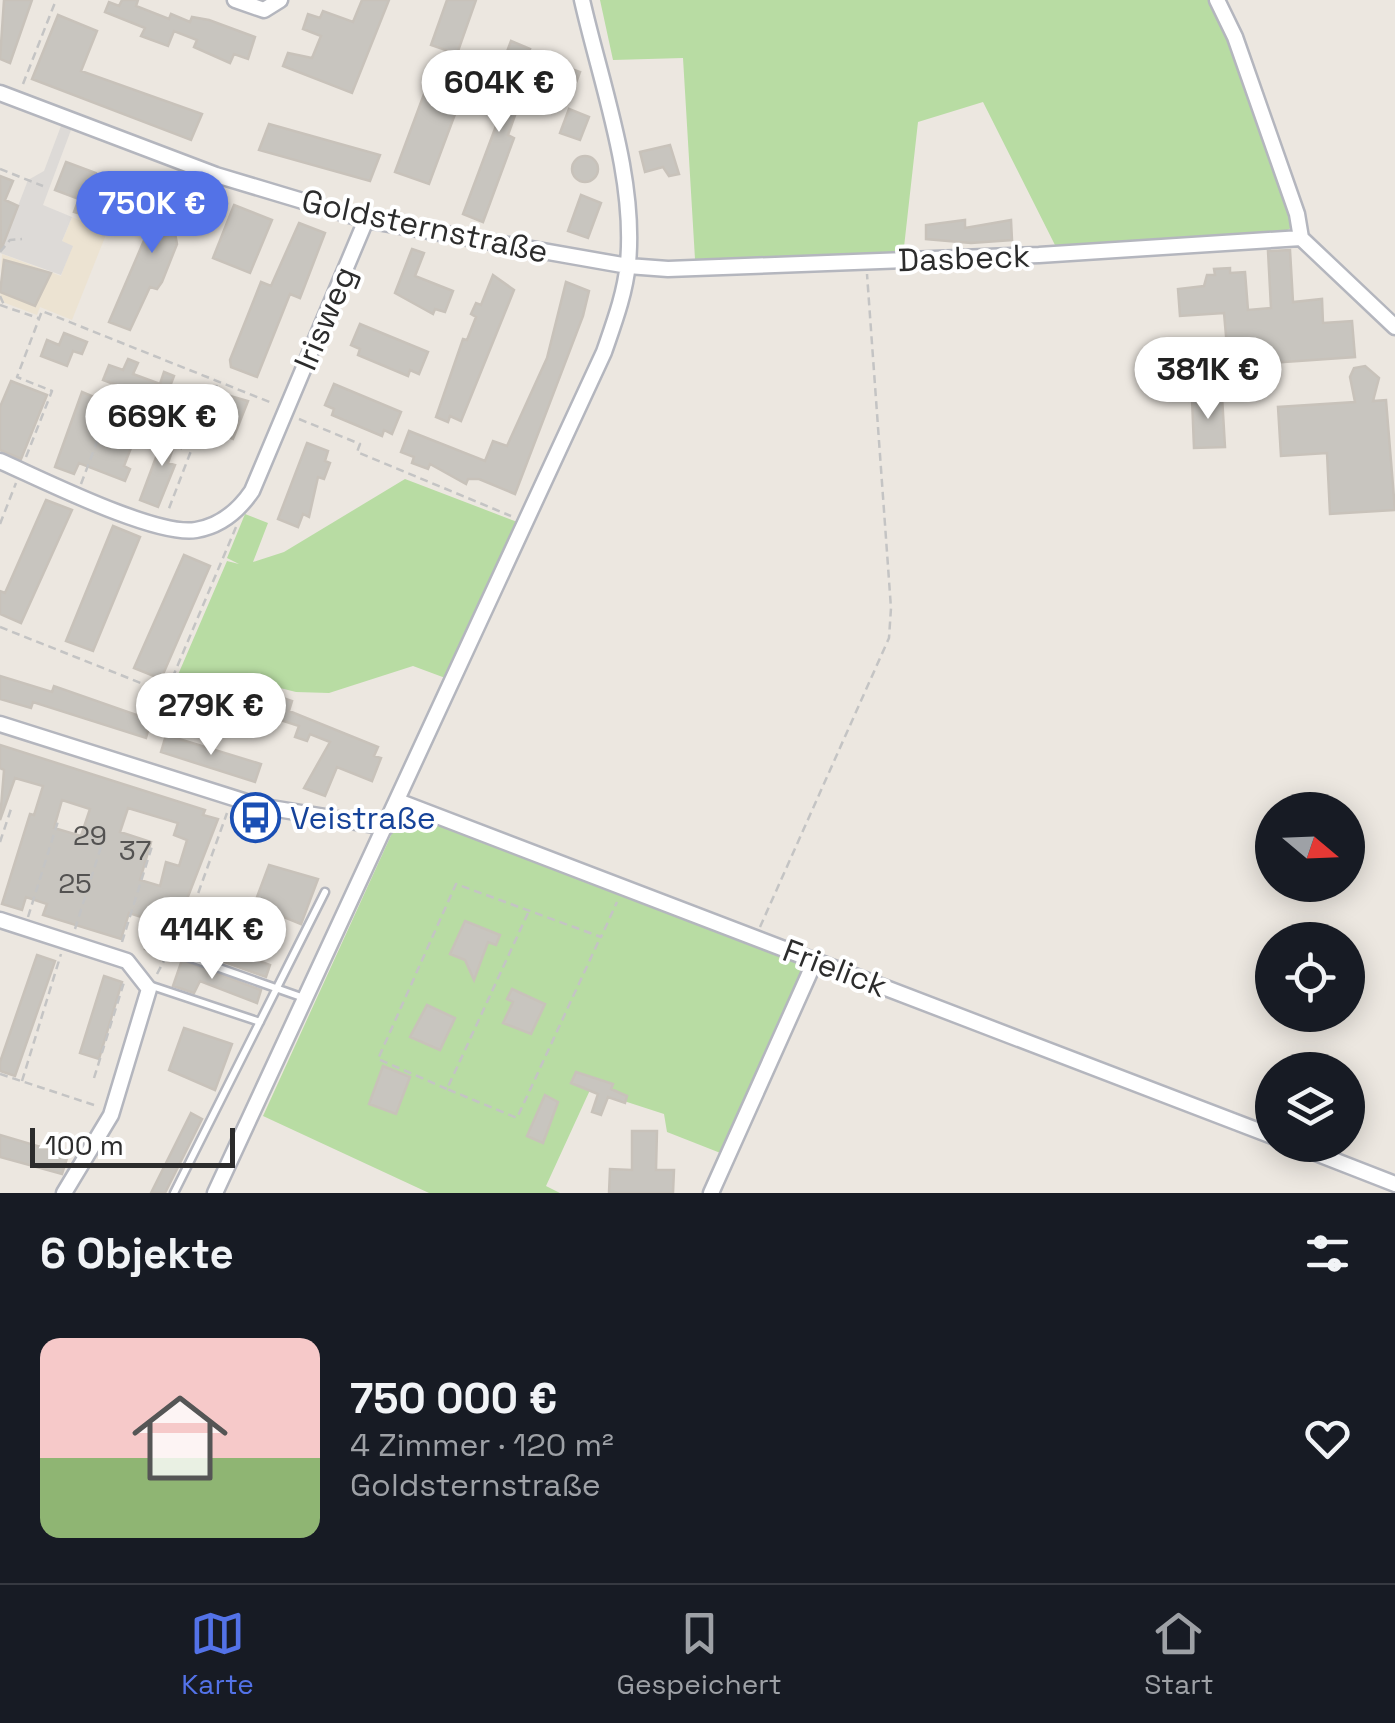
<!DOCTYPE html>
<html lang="de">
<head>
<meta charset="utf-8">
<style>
	:root { --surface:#171b24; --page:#20242c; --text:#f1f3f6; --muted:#9ea1a6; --line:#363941; --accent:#5372e7 }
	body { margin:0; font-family:"Space Grotesk",sans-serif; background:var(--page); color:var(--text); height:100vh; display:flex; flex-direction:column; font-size:38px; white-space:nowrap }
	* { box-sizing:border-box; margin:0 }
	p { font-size:32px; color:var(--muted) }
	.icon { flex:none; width:55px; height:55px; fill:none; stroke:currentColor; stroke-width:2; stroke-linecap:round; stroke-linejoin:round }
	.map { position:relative; height:1193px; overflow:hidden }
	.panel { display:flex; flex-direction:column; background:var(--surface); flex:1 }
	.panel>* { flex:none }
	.needle { width:65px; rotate:109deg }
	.controls { position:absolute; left:1255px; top:792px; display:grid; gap:20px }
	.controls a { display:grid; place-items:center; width:110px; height:110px; border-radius:50%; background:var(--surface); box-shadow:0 5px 25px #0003; font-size:50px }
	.scale { position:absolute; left:30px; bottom:25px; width:205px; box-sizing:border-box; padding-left:10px; border:5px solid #2c2c2c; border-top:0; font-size:28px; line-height:35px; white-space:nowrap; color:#2c2c2c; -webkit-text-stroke:8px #fff; paint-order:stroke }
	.price { position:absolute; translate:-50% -85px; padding:0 22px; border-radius:35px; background:#fff; color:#222; font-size:32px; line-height:65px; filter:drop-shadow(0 2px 5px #0008) }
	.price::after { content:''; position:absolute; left:50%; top:60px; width:30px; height:22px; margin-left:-15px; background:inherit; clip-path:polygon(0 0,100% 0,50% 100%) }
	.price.active { background:var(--accent); color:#fff }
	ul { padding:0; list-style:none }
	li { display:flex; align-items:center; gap:30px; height:250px; padding:0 40px }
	li span { display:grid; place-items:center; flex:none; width:280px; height:200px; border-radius:20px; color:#555 }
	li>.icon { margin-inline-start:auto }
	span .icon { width:120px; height:120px; fill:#fffc; stroke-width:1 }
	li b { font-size:42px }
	h2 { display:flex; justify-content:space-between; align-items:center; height:120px; padding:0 40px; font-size:42px }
	.tab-bar { display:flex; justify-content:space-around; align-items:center; height:140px; border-top:2px solid var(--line); background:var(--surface); font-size:28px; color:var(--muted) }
	.tab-bar a { display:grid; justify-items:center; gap:5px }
	.tab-bar .active { color:var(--accent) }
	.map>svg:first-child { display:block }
	.education { fill:#ece3d2 }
	.green { fill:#b8dca3 }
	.plaza { fill:#dddad7 }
	.building { fill:#c8c5bf; stroke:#c8c2ba; stroke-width:2.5; fill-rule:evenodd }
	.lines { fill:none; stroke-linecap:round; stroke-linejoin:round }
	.service-casing { stroke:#b4b6be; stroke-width:11 }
	.minor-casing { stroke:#b4b6be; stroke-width:19 }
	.path { stroke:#c4c4c4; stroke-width:2.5; stroke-dasharray:8 5; stroke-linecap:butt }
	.service { stroke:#fff; stroke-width:6 }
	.minor { stroke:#fff; stroke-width:14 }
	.labels { text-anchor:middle; stroke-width:8; stroke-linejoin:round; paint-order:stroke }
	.number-label { font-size:28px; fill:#535251 }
	.street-label { font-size:32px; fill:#2c2c2c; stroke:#fff }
	.transit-label { font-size:32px; fill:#164399; stroke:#fff; text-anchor:start }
</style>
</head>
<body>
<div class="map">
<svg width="1395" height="1193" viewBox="0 0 1395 1193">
	<rect width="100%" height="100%" fill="#ece7e0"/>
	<path class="education" d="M72,217L107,232L72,320L40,307L37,315L0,301L2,254L61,276L72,246L62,242Z"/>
	<path class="green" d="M600,0H1213L1232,38L1294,215L1291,228L1276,236L1057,249L983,102L918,122L903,256L695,259L683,58L613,60Z
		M405,479L520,523L448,679L413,666L329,693L296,692L260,683L248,722L171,691L227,561L239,564L227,558L245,514L268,523L253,562L284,552Z
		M403,809L809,962L723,1154L667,1132L664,1114L590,1090L546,1186L560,1193H429L263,1116Z"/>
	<path class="plaza" d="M64,118L74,122L43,205L72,217L62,241L73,246L61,275L0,253L28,180L44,171Z"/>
	<path class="building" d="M4,0H32L10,63L0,59Z
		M122,0H138L136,6L169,19L171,14L190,22L192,17L209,20L255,37L248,59L234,54L230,63L194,47L197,40L174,31L168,46L141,36L145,28L105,12L109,2L119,6Z
		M362,0H389L352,93L283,66L288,53L312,58L321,36L303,29L308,14L320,18L323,11L353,22Z
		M447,0H476L457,54L431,45Z
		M58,15L97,31L81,71L202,114L191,140L32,79Z
		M511,41L530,49L517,84L525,87L508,135L514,138L483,222L463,214L499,118L492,116L510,68L502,65Z
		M560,65L580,72L571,96L551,88Z
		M427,86L461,98L429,184L395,172Z
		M569,109L589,117L580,140L560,133Z
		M269,124L380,155L370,181L259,150Z
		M670,145L679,174L669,176L663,167L645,172L640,152Z
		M572 169a13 13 0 1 1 26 0a13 13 0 1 1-26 0Z
		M66,162L96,173L95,202L117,211L111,223L74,212L79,199L55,190Z
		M0,176L13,181L5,200L18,206L1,250Z
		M170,180L191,189L175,233L177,244L162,282L157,289L150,287L130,330L109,322Z
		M581,195L601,203L588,238L568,231Z
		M234,205L272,220L250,273L213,258Z
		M965,220V228L1011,220L1012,240L971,243L926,239V225Z
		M299,223L325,233L300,298L290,294L257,377L231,367L230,360L261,282L271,286Z
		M412,249L424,253L415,276L453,291L445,312L435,309L433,314L395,293Z
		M1290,250L1293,302L1322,299L1323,323L1352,321L1355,357L1256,364L1257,379L1230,381L1224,313L1180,316L1178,289L1204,286L1207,275H1215L1214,269L1230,268V273L1245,272L1248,310L1271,308L1268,251Z
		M4,260L51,273L35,306L0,292Z
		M493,275L514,290L461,421L450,416L448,422L436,417L463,339L467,340L476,317L471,314L476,303L481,305Z
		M566,282L589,291L583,316L515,494L479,479H468L466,484L430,464L428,469L412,463L414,457L401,452L409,431L485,461L493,441L507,446L547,358Z
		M360,324L428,352L419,374L410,370L408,376L358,355L360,349L351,345Z
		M64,333L87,342L82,354L73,351L67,366L41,356L47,340L59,345Z
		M128,359L138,363L133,374L160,384L164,372L174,376L169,389L195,399L199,387L248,401L233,439L210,430L213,422L164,402L158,416L149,413L154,399L103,380L109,365L123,370Z
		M1365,366L1379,378L1373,401L1386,400L1395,510L1330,514L1327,453L1281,456L1278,407L1355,402L1350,377L1354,368Z
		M11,381L47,395L21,459L0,450V407Z
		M334,384L401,412L392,434L384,430L382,436L332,415L334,409L325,405Z
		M82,392L101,400L92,423L124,435L129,423L139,427L124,466L130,469L125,481L79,463L74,474L55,467Z
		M1222,396L1225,447L1194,448L1192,398Z
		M167,428L186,436L181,448L174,445L168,463L175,465L158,507L140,500Z
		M307,443L328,451L325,461L330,463L324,479L318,477L309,517L303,514L298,527L278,519Z
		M46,500L72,510L21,623L0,614V591L5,593Z
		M113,526L140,537L93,651L66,641Z
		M184,555L210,566L161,679L134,668Z
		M0,676L52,692L54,686L151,720L146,738L33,702L31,708L0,699Z
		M274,695L292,701L289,711L378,747L374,756L381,758L372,781L337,767L325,796L304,788L330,742L310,734L307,741L295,737L299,726L268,716Z
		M166,735L261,764L255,782L161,752Z
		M0,745L205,810L203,815L218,819L175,930L270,965L266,977L164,940L159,954L145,949L154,921L129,913L121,939L43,915L47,904L26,897L22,910L2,904L30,814L34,815L43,786L15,778L0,820L4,770L0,768ZM62,800L90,809L81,836L54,828ZM128,808L178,823L174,835L187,840L179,866L166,862L160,886L140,880L151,842L120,832Z
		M269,865L318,879L301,924L254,905Z
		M465,921L500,935L496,945L488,942L474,980L465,960L450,954Z
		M37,955L55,961L15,1076L0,1071V1062Z
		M182,960L261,990L257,1003L200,981L194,993L173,986Z
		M104,976L122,982L99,1059L80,1053Z
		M512,989L545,1004L531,1034L503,1023L513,1002L507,999Z
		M427,1005L455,1018L440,1050L410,1037Z
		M184,1028L232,1044L215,1090L169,1070Z
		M383,1066L410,1077L396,1114L369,1104Z
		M576,1072L613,1084L611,1089L627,1096L625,1103L608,1097L601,1115L592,1112L598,1094L571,1083Z
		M545,1095L558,1102L543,1143L527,1136Z
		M191,1113L202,1119L165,1193H151Z
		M632,1131H657L656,1170H674L673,1193H609L610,1169L632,1170Z
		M0,1135L68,1155L62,1174L0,1157Z"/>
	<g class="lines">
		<defs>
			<path id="service" d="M188,957L304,998
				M152,986L260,1022
				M174,1193L325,892"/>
			<path id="minor" d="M235,0L264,10L280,0
				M1217,0L1235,37L1297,214L1301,238
				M0,93L216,175L366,220L628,266L668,269L1039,255L1301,238L1395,327
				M0,461C41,479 156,537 196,530C220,526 239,510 252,491L366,220
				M0,724L259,806L386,827
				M398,801L1272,1136
				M0,920L127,961L149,989L111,1115L64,1193
				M1295,1145L1395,1184
				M215,1193L604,352C614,323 625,294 628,263C636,177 601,84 582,0
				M711,1193L815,961"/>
		</defs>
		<use href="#service" class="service-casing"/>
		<use href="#minor" class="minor-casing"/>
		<path class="path" d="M23,84L56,0
			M0,169L43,186
			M0,252L10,240L22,239
			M0,296L4,305
			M0,305L38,318
			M299,419L360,444L357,452L511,516
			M200,429L217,385
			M26,457L52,391L17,377L42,311L272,403
			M81,484L114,397L199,430L168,511
			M0,524L16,483
			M0,627L166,693L236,527
			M0,842L12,806
			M528,913L447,1089L517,1118L600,938
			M28,917L59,818
			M760,927L889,638L891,608L867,274
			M75,929L106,831
			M122,942L153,843
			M157,974L195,902L227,813
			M0,1074L97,1106
			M94,1078L125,979
			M22,1081L61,954
			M447,1089L378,1059L456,884L601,937L617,902"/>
		<use href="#service" class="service"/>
		<use href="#minor" class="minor"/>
	</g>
	<defs>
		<symbol id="bus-ring" viewBox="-11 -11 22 22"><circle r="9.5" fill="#fff" stroke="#1a4fb4" stroke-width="1.5"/><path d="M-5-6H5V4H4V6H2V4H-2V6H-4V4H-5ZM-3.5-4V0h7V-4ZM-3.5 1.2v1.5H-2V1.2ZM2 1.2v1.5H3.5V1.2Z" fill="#1a4fb4"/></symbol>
	</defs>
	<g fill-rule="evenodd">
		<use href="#bus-ring" x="228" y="790" width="55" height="55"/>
	</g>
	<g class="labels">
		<g class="number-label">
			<text x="90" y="845">29</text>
			<text x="135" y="860">37</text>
			<text x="75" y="893">25</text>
		</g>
		<g class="street-label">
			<text transform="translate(425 226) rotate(12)" y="11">Goldsternstraße</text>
			<text transform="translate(964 258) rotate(-2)" y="11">Dasbeck</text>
			<text transform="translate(325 318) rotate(-67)" y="11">Irisweg</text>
			<text transform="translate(835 968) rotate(21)" y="11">Frielick</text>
		</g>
		<g class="transit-label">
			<text x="290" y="829">Veistraße</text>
		</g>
	</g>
</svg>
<div class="controls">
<a><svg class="needle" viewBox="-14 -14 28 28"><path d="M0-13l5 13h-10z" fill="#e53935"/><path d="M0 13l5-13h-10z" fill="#9ea1a6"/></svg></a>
<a><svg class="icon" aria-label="locate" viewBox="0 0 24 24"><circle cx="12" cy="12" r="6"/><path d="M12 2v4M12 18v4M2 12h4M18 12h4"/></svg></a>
<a><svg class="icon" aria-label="layers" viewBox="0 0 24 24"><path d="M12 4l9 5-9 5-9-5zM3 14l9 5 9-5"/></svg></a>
</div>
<div class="scale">100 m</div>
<b class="price" style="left:499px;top:135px">604K €</b>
<b class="price active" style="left:152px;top:256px">750K €</b>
<b class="price" style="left:1208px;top:422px">381K €</b>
<b class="price" style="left:162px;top:469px">669K €</b>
<b class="price" style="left:211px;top:758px">279K €</b>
<b class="price" style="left:212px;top:982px">414K €</b>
</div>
<section class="panel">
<h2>6 Objekte<svg class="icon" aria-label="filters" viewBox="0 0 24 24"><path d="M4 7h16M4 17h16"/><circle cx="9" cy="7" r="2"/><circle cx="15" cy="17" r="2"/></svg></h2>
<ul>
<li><span style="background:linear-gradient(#f6c9c9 60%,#8fb573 0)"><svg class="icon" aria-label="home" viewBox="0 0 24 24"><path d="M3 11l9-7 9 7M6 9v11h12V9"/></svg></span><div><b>750 000 €</b><p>4 Zimmer · 120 m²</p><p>Goldsternstraße</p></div><svg class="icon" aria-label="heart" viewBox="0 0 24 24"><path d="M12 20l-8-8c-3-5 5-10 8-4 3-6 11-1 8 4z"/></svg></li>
</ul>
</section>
<nav class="tab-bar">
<a class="active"><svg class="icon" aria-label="map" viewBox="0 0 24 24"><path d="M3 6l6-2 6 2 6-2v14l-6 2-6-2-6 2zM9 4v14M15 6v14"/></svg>Karte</a>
<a><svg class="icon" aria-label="saved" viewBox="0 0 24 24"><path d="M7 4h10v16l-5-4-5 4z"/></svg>Gespeichert</a>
<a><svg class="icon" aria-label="home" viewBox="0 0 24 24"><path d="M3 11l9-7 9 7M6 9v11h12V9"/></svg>Start</a>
</nav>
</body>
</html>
